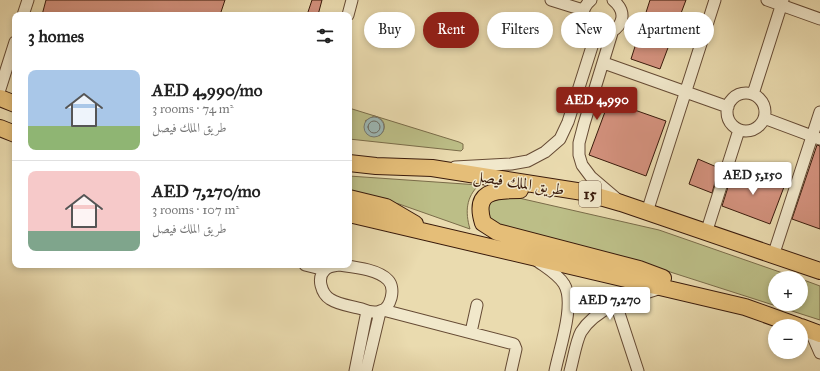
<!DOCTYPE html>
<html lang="en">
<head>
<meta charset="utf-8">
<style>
	:root { --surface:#fff; --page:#f2f2f2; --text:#222; --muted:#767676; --line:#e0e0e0; --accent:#8f2418 }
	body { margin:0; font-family:"IM FELL Great Primer",Amiri,serif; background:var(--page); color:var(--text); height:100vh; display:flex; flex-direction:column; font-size:15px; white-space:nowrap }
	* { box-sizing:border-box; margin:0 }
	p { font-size:13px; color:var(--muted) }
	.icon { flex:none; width:22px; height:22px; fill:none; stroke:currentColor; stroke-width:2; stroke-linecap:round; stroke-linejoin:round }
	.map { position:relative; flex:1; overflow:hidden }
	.sheet { position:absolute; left:12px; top:12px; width:340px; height:256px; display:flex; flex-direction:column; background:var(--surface); border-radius:8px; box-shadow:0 2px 6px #0003 }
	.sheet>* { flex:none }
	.guide { position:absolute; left:364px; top:12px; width:380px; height:36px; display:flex; gap:8px }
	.tools { position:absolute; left:768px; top:271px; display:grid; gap:8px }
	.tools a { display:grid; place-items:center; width:40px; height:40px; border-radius:50%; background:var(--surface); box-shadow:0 2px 6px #0003; font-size:20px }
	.price { position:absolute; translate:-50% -34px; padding:0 9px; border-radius:4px; background:#fff; color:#222; font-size:13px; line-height:26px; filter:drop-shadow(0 1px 2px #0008) }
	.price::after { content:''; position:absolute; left:50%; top:24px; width:12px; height:9px; margin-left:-6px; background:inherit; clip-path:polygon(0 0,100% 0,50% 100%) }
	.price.selected { background:var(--accent); color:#fff }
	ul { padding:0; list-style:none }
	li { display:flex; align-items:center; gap:12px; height:100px; padding:0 16px }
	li+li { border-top:1px solid var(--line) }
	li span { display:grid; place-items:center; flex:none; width:112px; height:80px; border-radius:8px; color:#555 }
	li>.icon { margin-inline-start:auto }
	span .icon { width:48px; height:48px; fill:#fffc; stroke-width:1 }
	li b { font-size:17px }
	h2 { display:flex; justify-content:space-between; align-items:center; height:48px; padding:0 16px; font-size:17px }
	.tag { padding:0 14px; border-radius:18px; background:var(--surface); box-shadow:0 2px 6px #0003; font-size:14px; line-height:36px }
	.tag.selected { background:var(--accent); color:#fff }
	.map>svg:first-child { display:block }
	.green { fill:#bcbe87; stroke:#7a6c49; fill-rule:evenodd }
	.water { fill:#9cb8b6; stroke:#747972 }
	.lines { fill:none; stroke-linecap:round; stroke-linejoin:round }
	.shore { stroke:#6a6960; stroke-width:1 }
	.building { fill:#d3917d; stroke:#391a0b }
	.minor-casing { stroke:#654a34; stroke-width:13 }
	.highway-casing { stroke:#391a0b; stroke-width:18 }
	.minor { stroke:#f1e8cb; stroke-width:11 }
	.highway { stroke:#e5be78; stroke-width:16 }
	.labels { text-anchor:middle; stroke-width:3; stroke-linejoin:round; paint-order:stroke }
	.shield { fill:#f1e8cb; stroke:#705845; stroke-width:1 }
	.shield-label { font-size:15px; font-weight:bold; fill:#391a0b }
	.street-label { font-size:16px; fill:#391a0b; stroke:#f1e8cb }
</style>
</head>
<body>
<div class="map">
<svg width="820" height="371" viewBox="0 0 820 371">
	<rect width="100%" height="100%" fill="#eadbaf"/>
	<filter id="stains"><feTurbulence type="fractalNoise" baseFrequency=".005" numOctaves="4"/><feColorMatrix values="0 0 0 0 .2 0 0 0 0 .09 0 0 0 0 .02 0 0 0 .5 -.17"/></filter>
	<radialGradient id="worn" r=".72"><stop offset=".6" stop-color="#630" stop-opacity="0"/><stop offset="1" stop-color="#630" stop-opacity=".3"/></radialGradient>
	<path class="green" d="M349,108L459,142L463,144V149L461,151L349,139ZM374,116C385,118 388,129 379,136L365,121Z
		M349,176L479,185C466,197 465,212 470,229L399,204L349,193Z
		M510,196L659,230L797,278H775V304H801V279L820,286V320L664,270L493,225L485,214L487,204L497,197Z"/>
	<path class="water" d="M364 127a10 10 0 1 1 20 0a10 10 0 1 1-20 0Z"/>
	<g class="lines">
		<path class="shore" d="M368 127a6 6 0 1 1 12 0a6 6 0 1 1-12 0Z"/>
	</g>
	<path class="building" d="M46,0H225L220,15H42Z
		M312,0H322L318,15H307Z
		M650,0H686L660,69L631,59Z
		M609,101L666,121L646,176L589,155Z
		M817,145L820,146V229L792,219Z
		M698,159L719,168L712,193L689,184Z
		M734,168L784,187L770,224L722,206Z"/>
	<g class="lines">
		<defs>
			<path id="minor" d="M551,0L583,10
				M591,0C585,5 582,11 583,19C589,53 643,25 613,0
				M767,0L820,19
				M23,15L28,0
				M348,15L352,0
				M612,33L584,124L579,143V155L582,165L591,177L618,200
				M604,63L728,107
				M0,89L15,42
				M727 112a19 19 0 1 1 38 0a19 19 0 1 1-38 0Z
				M753,94L783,0
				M764,118L820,139
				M455,167L511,164L528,161L545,152L560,139L568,122L596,34
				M647,212L715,0
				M706,233L739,130
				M773,256L820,112
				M536,260C545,267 558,274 564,284C576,303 559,350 555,371
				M305,265L325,270
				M339,265C353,267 378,269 388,280C396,288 391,309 380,311C375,313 367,311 362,309C352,306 339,305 330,299C322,294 316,278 325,270C328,266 334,266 339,265Z
				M616,304L638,371
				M383,310L514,344L516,349L511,371
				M810,330L820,353
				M471,332L477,305
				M355,371L367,311
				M366,371L380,312
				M570,371C573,361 576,341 581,332C597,306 634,297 661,288"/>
			<path id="highway" d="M0,98L15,104
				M0,128L15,134
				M349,163L376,166L432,168L583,192L621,203L820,271
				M520,190C494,190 473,191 483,223L497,232L639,269L663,278
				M349,198L386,207L415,224
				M349,214L745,307L798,326
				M801,327L820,334"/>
		</defs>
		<use href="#minor" class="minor-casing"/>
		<use href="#highway" class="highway-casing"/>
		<use href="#minor" class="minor"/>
		<use href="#highway" class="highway"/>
	</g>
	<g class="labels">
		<rect class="shield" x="579" y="181" width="22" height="26" rx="3"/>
		<g class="shield-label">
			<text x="590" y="199">15</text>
		</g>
		<g class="street-label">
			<text transform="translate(519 182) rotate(9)" y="6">طريق الملك فيصل</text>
		</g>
	</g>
	<rect width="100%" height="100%" filter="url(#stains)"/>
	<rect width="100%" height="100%" fill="url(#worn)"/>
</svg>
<div class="tools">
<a>+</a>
<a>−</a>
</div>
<b class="price selected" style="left:597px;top:121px">AED 4,990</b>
<b class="price" style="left:753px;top:196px">AED 5,150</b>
<b class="price" style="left:610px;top:321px">AED 7,270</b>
<div class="guide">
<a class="tag">Buy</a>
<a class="tag selected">Rent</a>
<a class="tag">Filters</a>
<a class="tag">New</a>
<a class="tag">Apartment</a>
</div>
<section class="sheet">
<h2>3 homes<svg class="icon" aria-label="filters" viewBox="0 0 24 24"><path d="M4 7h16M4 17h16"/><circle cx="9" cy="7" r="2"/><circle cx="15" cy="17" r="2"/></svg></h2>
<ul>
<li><span style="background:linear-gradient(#a9c7e8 70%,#8fb573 0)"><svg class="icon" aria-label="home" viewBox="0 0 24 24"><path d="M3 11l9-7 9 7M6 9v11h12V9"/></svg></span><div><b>AED 4,990/mo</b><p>3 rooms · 74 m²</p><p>طريق الملك فيصل</p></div></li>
<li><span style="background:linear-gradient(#f6c9c9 75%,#7fa58c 0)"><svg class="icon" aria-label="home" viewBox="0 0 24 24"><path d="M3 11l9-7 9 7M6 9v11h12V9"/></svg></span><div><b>AED 7,270/mo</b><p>3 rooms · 107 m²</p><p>طريق الملك فيصل</p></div></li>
</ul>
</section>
</div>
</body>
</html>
